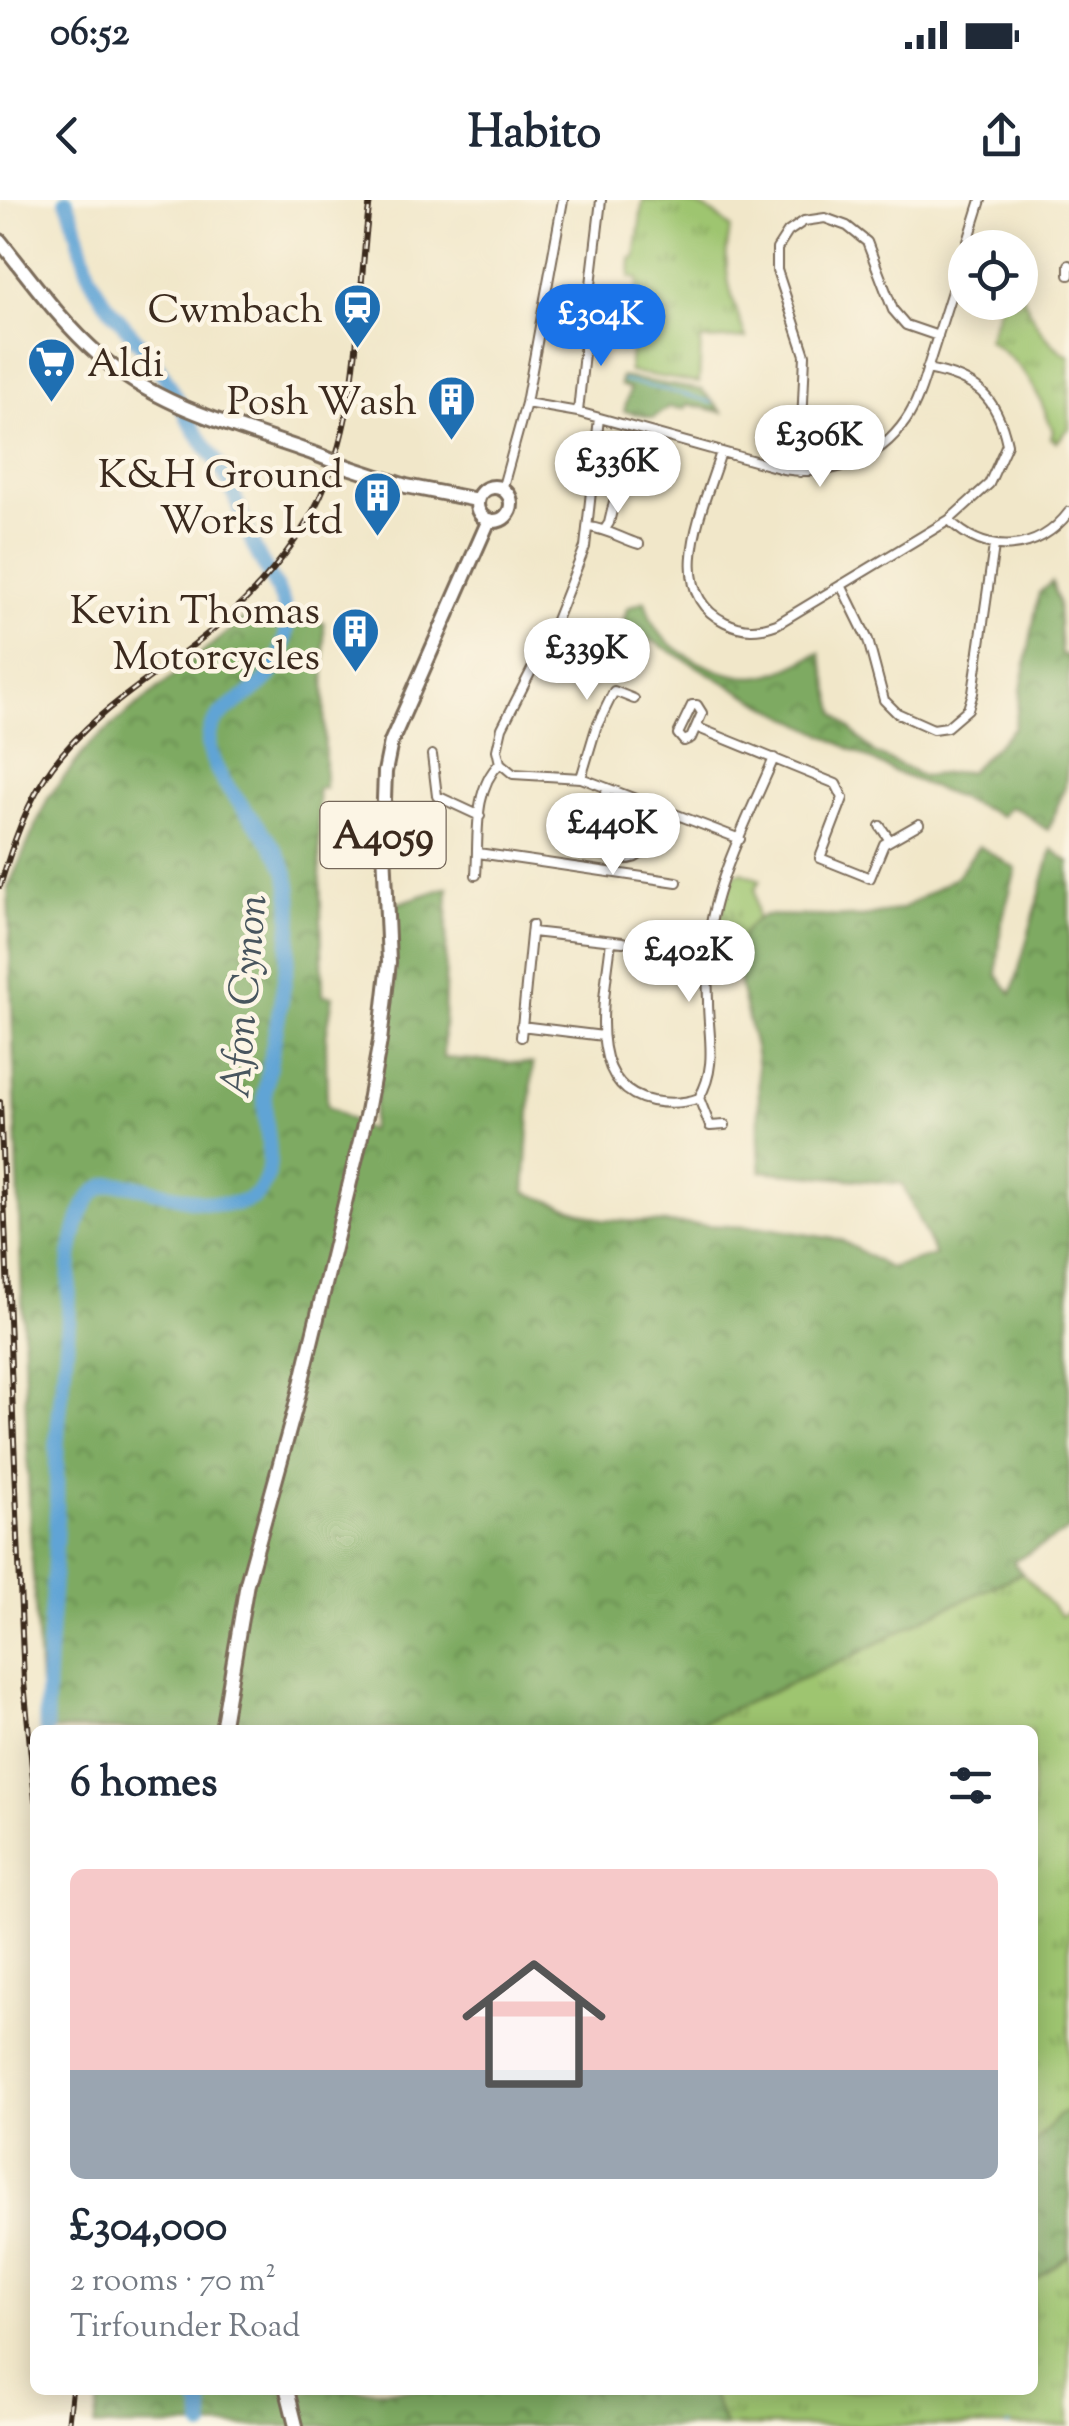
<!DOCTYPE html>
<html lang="en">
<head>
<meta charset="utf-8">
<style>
	:root { --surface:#fff; --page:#f6f6f7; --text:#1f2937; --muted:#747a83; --line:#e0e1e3; --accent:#1a73e8 }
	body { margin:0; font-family:"Sorts Mill Goudy",serif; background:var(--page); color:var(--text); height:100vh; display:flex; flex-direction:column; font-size:38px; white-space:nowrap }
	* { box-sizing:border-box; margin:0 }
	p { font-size:32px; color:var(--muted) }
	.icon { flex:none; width:55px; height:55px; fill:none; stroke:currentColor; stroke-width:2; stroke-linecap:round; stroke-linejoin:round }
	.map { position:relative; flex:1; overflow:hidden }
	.panel { position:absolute; left:30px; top:1525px; width:1008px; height:670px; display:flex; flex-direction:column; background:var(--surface); border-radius:15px; box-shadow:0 5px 25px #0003 }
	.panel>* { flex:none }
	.controls { position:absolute; left:948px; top:30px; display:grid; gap:20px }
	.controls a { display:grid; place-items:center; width:90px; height:90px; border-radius:50%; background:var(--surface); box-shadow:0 5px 25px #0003; font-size:50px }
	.price { position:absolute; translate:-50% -85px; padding:0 22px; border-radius:35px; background:#fff; color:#222; font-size:32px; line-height:65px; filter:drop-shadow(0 2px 5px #0008) }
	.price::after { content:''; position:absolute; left:50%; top:60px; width:30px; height:22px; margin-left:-15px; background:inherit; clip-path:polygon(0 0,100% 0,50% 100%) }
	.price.active { background:var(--accent); color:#fff }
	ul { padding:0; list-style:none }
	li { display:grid; align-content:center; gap:20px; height:530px; padding:0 40px }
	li+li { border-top:2px solid var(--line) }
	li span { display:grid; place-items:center; height:310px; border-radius:15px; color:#555 }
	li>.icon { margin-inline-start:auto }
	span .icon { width:180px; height:180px; fill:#fffc; stroke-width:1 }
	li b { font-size:42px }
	h2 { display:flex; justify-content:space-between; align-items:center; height:120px; padding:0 40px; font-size:42px }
	.status { display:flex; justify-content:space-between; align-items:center; height:70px; padding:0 50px; background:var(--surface); direction:ltr }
	.status svg { height:28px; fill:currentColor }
	header { display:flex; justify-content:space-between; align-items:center; height:130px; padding:0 40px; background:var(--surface); font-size:45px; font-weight:800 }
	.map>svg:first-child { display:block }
	.grass { fill:url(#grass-tufts); stroke:#6c7847; stroke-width:2.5 }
	.forest { fill:url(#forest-crowns); stroke:#5c6a40; stroke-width:2.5 }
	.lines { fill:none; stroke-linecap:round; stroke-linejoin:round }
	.stream { stroke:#61a4d5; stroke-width:2.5 }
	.river { stroke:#61a4d5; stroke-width:15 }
	.street-casing { stroke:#7b6c5a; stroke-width:12 }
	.primary-casing { stroke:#7b6c5a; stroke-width:18 }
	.street { stroke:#fff; stroke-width:8 }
	.primary { stroke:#fff; stroke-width:12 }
	.rail-casing { stroke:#3b2a1e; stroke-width:6 }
	.rail { stroke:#fcf5e5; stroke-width:2.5; stroke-dasharray:8; stroke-linecap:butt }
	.primary-bridge-casing { stroke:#7b6c5a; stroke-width:18; stroke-linecap:butt }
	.primary-bridge { stroke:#fff; stroke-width:12 }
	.labels { text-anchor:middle; stroke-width:9; stroke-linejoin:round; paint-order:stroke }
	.shield { fill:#fcf5e5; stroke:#75675a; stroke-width:2.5 }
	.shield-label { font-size:38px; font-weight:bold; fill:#3b2a1e }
	.poi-label { font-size:40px; fill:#3b2a1e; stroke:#fcf5e5; text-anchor:end }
	.water-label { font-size:42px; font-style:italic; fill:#48555e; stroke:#fcf5e5 }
</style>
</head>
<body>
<div class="status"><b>06:52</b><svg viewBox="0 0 49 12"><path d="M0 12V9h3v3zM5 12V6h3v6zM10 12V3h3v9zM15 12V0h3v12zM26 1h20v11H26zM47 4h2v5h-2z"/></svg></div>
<header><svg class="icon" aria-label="back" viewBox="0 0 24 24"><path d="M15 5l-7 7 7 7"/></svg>Habito<svg class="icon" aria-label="share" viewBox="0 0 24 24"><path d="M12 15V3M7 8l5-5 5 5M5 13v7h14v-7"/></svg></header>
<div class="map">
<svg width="1069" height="2226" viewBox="0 0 1069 2226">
	<defs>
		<pattern id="grass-tufts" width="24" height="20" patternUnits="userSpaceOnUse" patternTransform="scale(2.5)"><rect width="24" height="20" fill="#9ec570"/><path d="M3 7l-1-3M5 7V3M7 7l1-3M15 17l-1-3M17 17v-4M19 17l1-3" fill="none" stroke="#82a05b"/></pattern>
		<pattern id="forest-crowns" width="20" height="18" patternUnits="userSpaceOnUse" patternTransform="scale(2.5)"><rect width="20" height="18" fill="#7eaa62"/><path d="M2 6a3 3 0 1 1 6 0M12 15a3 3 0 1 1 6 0" fill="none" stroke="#688b50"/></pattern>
	</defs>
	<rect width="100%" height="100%" fill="#fcf5e5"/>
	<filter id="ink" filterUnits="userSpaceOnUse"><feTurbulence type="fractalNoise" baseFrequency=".01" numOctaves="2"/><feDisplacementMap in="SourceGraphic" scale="20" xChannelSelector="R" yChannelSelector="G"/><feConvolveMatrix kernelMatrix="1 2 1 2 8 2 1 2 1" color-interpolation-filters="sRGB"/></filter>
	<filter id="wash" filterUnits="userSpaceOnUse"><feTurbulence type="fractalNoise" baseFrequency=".0048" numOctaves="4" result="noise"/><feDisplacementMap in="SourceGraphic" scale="40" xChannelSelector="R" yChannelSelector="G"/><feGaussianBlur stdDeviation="2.25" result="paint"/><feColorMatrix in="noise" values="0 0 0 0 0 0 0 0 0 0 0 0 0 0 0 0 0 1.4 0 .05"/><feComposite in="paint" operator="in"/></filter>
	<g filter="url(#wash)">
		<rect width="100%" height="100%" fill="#f1e7c9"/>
		<path class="grass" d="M643,0C684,0 702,0 731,28C719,68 733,101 746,138L701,140L699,183L629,172L638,79L630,77L631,58H635Z
			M1020,88C1029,115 1043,141 1069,156V228L1057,242L1051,238L1053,231C1035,186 1029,169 988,140L1001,103L1020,102Z
			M620,602L633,604C661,641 619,681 604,637L612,605Z
			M742,672L760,680L755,690L757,719C741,730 738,745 739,763L713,761C717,729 722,703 735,674Z
			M1022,1373L1061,1416L1069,1411V2226H725L710,2190H1032V1530H695L702,1522L851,1457L929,1416Z"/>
		<path class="forest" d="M621,177L702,190L722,212L687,204L685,209L669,207L653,218L624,211L630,189L620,185Z
			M1052,382L1058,402L1061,454L1069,456V552L1065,587L1048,630C1033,622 1025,609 1008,607L1002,616L895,572L748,496L623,424L627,408L645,401C648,410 651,422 657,430C678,456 728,481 761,476C783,473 800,461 820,453L836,514L874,553L922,576L970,571L1014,528L1039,393Z
			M247,416L324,423L325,588H318L323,795L333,796L326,837L327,906L370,931L394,793L396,704L448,687L443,858L533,864L525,992L602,1020L767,1028L841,1040L889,1068L935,1055L902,984L761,971C756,932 762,893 756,853C751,822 732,775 739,744C743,730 752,722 764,715L863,717L902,709L956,677L979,646L1016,669L1001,725L997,775L1012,794L1052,649L1069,662V1330L1013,1362L1022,1373L929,1416L851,1457L702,1522L695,1530H43L30,1329L8,688L48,598L91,543Z
			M1069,1910V2055L1033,2082V1945L1058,1916Z
			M101,2190H710L725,2226H95Z"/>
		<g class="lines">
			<path class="stream" d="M623,181C653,188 684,192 712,203
				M1008,2226L1010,2225"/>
			<path class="river" d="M46,1530C45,1462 54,1396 56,1328C58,1295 55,1261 58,1228C61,1194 66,1161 68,1127C70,1103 68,1078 71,1054C75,1031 82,992 108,985C142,976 241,1033 264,984C277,957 262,922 265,893C272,838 302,726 287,675C273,630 220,594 210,551C200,511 249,502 268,478C278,465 286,443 287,427C289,400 267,375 256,351C245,329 239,305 229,283C221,264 205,247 194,229C183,211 174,191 162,173C144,145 118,122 100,94C81,67 81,30 66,0
				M188,2190L202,2207L203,2226"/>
		</g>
	</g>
	<g filter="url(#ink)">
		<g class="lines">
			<defs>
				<path id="street" d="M966,48L981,0
					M1069,65V75
					M588,110L601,0
					M526,203L578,212L783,269C831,277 878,261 906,220C919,201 925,176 932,154C943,120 954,85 965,50
					M578,212L587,123
					M721,252C706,302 661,391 725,422C743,431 758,431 777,424L949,320L989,284L1007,244C997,196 975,178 927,169
					M800,272L805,155L777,70V49L788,32L804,21L825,18L847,26L867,42L893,110L906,125L938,136
					M502,290L526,203L563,0
					M949,320C986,357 1038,353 1069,312
					M589,327C607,329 622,339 639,344
					M605,329L609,323L625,255
					M841,385L868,440L884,500L897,513L933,529L947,527L968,509L973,493L994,346
					M692,505H697L702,513L691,538L684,541L678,534Z
					M696,527L836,584L843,598L820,658L870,678L884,644L919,624
					M432,555L437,596L480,616
					M500,563L513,574L581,578L740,639
					M581,578L596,528L614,491L634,499
					M607,588C602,614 594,636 611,658C653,666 649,636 655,604
					M880,626L889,639
					M478,653L677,682
					M476,675C479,639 472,590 500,563L497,550L502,528L552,430L585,347L599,218
					M532,732L623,742
					M611,741C606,791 582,887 652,901C669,904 683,904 699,898C718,866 708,836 708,801C707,775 707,749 711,724C720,672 753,607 774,558
					M521,826L603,836
					M521,837L532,725
					M699,898L710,926L725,925"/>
				<path id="primary" d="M0,41C32,81 61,122 100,156C158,208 243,228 315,254
					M351,268L406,286L477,300
					M477 304a17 17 0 1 1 34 0a17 17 0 1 1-34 0Z
					M222,1530L247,1383L295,1209L367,912L380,841L389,762L383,626L385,572L391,542L489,320
					M287,2190L296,2226"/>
			</defs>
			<use href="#street" class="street-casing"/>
			<use href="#primary" class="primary-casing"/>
			<use href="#street" class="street"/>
			<use href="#primary" class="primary"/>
			<defs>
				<path id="rail" d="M0,686C12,646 27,601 52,567C97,506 163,473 219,424C250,398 278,366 300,333C365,235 354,111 370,0
					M0,902L24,1482L35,1599
					M68,2226L72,2190"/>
			</defs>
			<use href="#rail" class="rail-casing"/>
			<use href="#rail" class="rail"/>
			<defs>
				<path id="primary-bridge" d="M315,254L351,268"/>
			</defs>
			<use href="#primary-bridge" class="primary-bridge-casing"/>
			<use href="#primary-bridge" class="primary-bridge"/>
		</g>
	</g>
	<defs>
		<symbol id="station-pin" viewBox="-11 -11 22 30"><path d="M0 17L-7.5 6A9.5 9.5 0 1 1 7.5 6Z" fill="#1f6fb2" stroke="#fcf5e5"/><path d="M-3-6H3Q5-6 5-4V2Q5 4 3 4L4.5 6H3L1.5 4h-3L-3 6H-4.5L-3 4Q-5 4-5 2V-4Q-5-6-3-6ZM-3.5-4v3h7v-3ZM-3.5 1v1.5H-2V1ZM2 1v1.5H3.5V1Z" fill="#fff"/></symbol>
		<symbol id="supermarket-pin" viewBox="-11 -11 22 30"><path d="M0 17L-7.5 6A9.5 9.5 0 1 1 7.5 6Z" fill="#1f6fb2" stroke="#fcf5e5"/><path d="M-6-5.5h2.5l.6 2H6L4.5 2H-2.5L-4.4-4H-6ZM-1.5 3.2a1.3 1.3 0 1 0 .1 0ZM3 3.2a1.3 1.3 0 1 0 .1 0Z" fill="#fff"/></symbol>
		<symbol id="building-pin" viewBox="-11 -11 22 30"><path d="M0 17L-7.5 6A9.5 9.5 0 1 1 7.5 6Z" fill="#1f6fb2" stroke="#fcf5e5"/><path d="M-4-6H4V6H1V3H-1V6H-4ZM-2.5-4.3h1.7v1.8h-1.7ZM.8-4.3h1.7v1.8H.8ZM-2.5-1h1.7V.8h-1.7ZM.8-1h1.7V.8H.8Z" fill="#fff"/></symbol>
	</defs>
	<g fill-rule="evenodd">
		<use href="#station-pin" x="330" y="80" width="55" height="75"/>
		<use href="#supermarket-pin" x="24" y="134" width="55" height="75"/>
		<use href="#building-pin" x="424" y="172" width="55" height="75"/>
		<use href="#building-pin" x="350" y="268" width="55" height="75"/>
		<use href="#building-pin" x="328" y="404" width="55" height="75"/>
	</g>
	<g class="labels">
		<rect class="shield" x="320.5" y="602" width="125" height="66" rx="8"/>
		<g class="shield-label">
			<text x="383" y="648">A4059</text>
		</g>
		<g class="poi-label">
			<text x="323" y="122">Cwmbach</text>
			<text x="87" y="176" text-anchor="start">Aldi</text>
			<text x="417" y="214">Posh Wash</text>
			<text x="343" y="287">K&amp;H Ground<tspan x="343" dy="46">Works Ltd</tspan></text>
			<text x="320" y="423">Kevin Thomas<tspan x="320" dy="46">Motorcycles</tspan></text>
		</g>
		<g class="water-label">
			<text transform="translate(242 796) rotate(-85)" y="15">Afon Cynon</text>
		</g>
	</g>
</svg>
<div class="controls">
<a><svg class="icon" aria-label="locate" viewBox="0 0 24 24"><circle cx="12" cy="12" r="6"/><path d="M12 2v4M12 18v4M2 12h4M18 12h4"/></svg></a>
</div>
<b class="price active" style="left:601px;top:169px">£304K</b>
<b class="price" style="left:820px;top:290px">£306K</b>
<b class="price" style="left:618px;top:316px">£336K</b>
<b class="price" style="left:587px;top:503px">£339K</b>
<b class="price" style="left:613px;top:678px">£440K</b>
<b class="price" style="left:689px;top:805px">£402K</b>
<section class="panel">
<h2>6 homes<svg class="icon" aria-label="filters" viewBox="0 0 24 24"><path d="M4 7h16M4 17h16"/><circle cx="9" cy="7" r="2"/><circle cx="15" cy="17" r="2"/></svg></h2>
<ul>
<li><span style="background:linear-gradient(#f6c9c9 65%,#9aa5b1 0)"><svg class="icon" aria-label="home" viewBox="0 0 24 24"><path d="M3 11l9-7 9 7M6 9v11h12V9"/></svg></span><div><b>£304,000</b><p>2 rooms · 70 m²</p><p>Tirfounder Road</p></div></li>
</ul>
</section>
</div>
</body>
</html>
